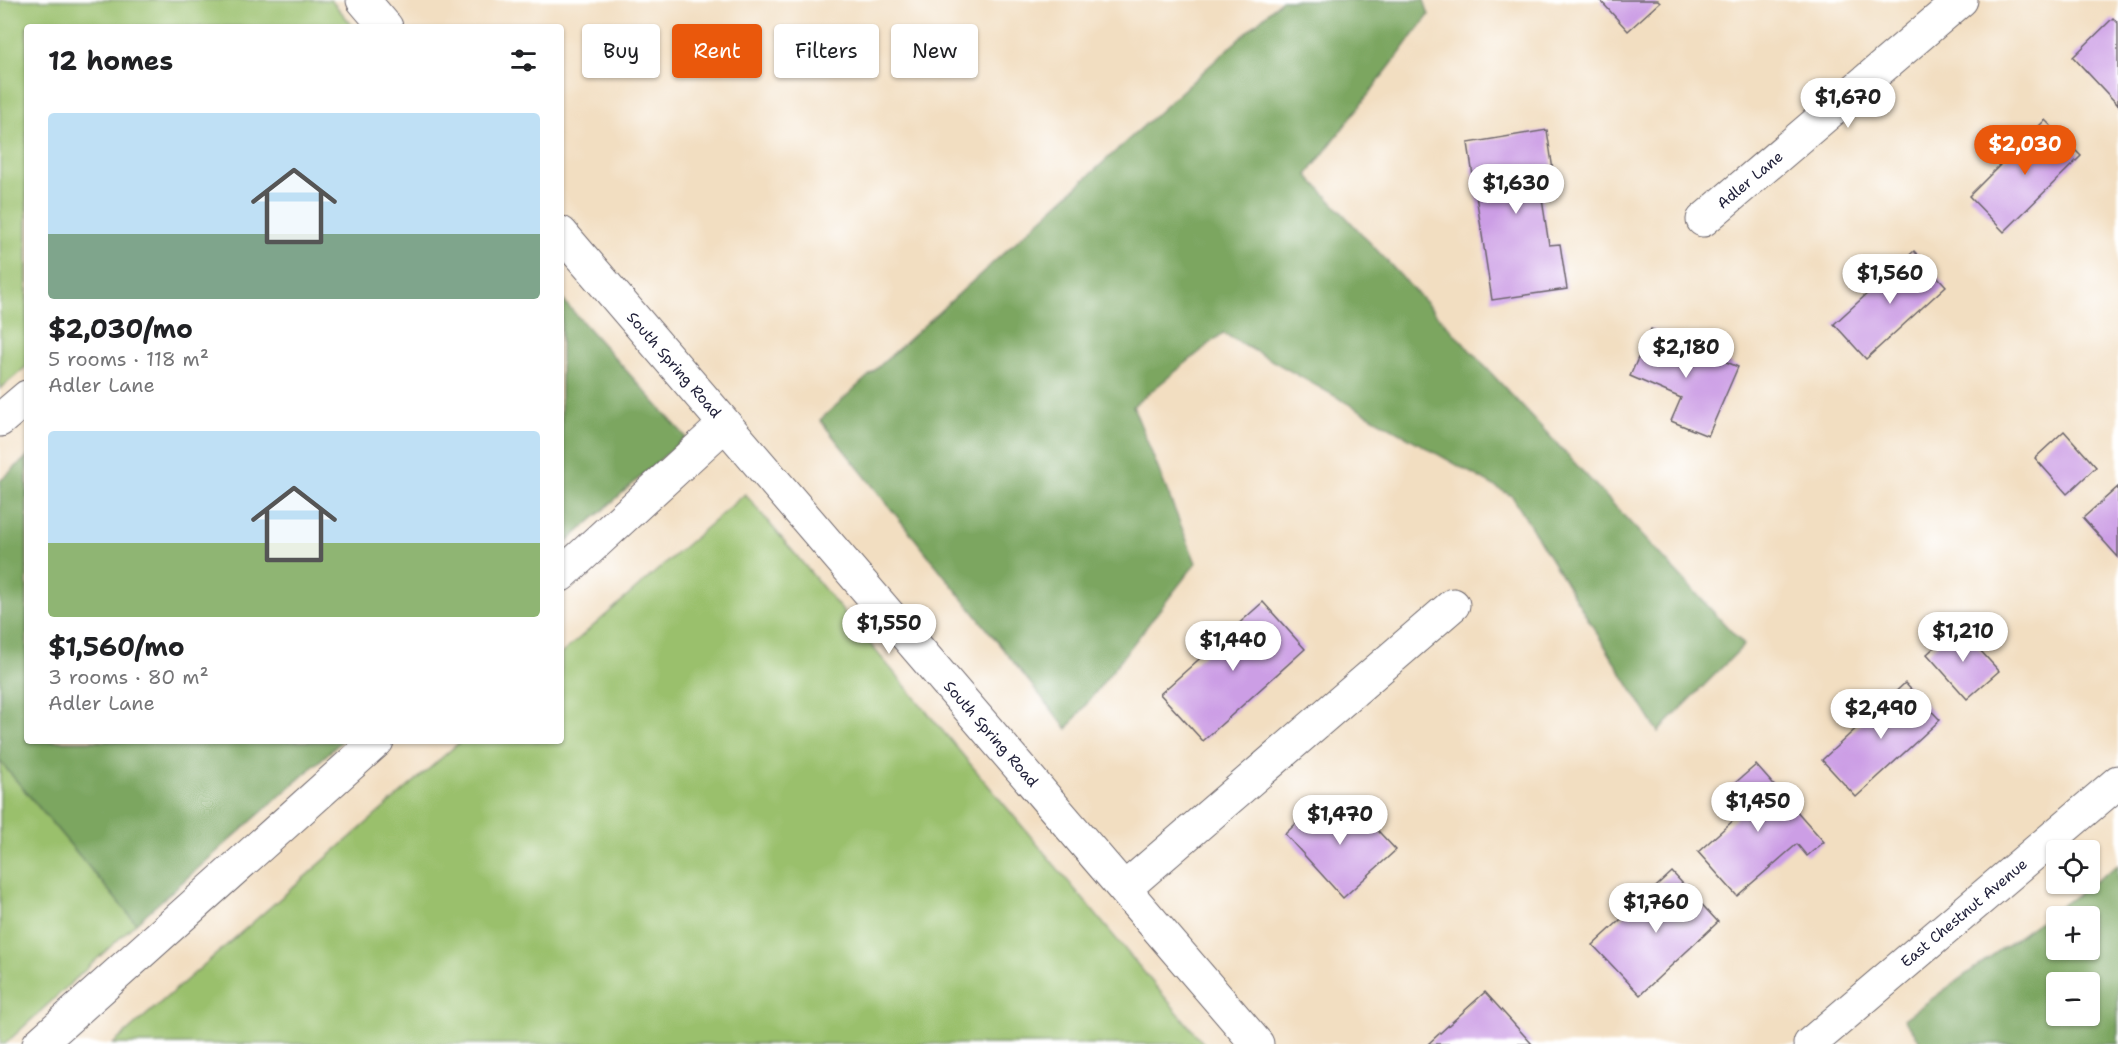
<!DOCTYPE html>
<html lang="en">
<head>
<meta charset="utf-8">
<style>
	:root { --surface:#fff; --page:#f6f6f6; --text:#202124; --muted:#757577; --accent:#ea580c }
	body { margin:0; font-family:"Shantell Sans",sans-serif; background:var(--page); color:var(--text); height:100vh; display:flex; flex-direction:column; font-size:22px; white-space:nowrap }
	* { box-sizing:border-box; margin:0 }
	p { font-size:20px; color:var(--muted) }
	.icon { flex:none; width:33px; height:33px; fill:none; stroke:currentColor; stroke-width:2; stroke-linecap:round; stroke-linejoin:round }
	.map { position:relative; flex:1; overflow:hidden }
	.drawer { position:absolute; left:24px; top:24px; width:540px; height:720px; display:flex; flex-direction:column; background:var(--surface); border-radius:6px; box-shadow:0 2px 4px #0004 }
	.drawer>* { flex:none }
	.guide { position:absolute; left:582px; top:24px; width:570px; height:54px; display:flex; gap:12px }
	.fabs { position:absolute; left:2046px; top:840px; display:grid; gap:12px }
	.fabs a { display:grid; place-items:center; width:54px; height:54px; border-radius:6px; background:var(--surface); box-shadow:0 2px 4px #0004; font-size:30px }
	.price { position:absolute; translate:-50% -51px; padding:0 14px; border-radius:21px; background:#fff; color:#222; font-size:20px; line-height:39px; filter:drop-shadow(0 2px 3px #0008) }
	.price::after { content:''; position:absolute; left:50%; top:36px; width:18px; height:14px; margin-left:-9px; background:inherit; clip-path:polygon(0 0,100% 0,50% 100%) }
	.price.on { background:var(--accent); color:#fff }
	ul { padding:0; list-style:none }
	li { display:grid; align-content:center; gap:12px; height:318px; padding:0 24px }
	li span { display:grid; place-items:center; height:186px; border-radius:6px; color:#555 }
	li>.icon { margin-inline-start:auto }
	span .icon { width:108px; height:108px; fill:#fffc; stroke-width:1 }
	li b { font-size:26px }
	h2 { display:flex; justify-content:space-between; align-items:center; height:72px; padding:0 24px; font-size:26px }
	.tag { padding:0 21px; border-radius:6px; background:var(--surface); box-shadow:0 2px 4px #0004; font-size:21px; line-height:54px }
	.tag.on { background:var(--accent); color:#fff }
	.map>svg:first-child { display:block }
	.green { fill:#9ac06c; stroke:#5e7154; stroke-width:1.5 }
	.forest { fill:#7ba660; stroke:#4e644e; stroke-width:1.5; fill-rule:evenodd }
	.building { fill:#cc9ee5 }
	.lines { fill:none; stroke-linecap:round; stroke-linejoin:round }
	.minor-casing { stroke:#6b646a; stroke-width:35 }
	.minor { stroke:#fff; stroke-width:33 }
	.labels { text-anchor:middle; stroke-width:4.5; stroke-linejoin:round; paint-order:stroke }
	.street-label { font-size:15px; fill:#22223b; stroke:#fff }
</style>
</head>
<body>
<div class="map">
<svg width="2118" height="1044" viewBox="0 0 2118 1044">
	<rect width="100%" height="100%" fill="#fff"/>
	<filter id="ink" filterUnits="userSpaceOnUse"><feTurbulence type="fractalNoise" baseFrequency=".0167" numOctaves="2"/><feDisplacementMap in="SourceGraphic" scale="12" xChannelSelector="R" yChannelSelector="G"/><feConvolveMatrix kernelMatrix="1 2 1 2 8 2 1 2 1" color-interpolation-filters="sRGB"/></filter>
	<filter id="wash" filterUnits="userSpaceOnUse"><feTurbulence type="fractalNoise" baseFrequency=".008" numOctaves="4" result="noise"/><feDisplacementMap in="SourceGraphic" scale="24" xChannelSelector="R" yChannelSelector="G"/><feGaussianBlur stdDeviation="1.35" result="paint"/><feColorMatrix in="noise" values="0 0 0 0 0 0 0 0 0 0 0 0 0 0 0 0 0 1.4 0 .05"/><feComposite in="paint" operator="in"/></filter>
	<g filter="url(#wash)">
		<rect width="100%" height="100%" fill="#f2dec1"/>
		<path class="green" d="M0,0H331L354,27H27V366L0,389Z
			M745,494L1204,1044H113L461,741H561V654Z
			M0,761L136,923L5,1044H0Z"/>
		<path class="forest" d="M1282,0H1424L1429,15L1307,175L1744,645L1658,732L1512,496L1223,333L1133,406L1196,563L1067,729L820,420Z
			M561,298L686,437L561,547Z
			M27,457V741H342L136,923L0,761V481Z
			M2118,865V1044H1922L1904,1019ZM2056,916H2090V950H2056ZM2056,982H2090V1016H2056Z"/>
		<g id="blocks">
			<path class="building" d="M1600,0H1658L1660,2L1628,31Z
				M2113,18L2118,23V105L2073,57Z
				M2045,120L2081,156L2004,232L1969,196Z
				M1547,130L1554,177L1539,179L1549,245L1560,244L1567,289L1492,300L1468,143Z
				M1914,251L1946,286L1866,359L1834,324Z
				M1651,329L1738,367L1708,436L1671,421L1681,398L1630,376Z
				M2064,431L2096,467L2067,494L2035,458Z
				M2118,487V557L2083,518Z
				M1263,602L1305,649L1203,741L1160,694Z
				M1958,626L1999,671L1967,699L1927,654Z
				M1905,683L1940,720L1856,797L1822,760Z
				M1756,765L1824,842L1807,856L1797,844L1737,896L1698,852L1746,809L1728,789Z
				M1324,797L1353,828L1365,817L1396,850L1343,898L1285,834Z
				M1672,872L1718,922L1640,995L1593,945Z
				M1485,992L1532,1044H1428Z"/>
		</g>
	</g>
	<g filter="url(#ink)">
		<use href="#blocks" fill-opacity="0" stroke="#6b646a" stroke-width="1.5"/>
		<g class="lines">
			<defs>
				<path id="minor" d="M363,0L386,27
					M1703,220L1961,0
					M561,233L1257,1044
					M0,420L27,397
					M561,575L725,424
					M1124,889L1453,605
					M39,1044L377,741
					M1810,1044L2118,782"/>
			</defs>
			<use href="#minor" class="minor-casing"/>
			<use href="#minor" class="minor"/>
		</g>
	</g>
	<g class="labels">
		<g class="street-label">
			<text transform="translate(1750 180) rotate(-40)" y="5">Adler Lane</text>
			<text transform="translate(674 365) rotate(49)" y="5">South Spring Road</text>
			<text transform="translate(991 734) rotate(49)" y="5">South Spring Road</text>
			<text transform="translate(1964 913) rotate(-40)" y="5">East Chestnut Avenue</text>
		</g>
	</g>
</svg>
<div class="fabs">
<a><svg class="icon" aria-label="locate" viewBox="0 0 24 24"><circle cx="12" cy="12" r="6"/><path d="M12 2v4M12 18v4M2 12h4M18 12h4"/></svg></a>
<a>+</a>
<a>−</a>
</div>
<b class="price" style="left:1848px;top:129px">$1,670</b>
<b class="price on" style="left:2025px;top:176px">$2,030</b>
<b class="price" style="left:1516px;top:215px">$1,630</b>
<b class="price" style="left:1890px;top:305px">$1,560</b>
<b class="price" style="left:1686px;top:379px">$2,180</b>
<b class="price" style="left:889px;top:655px">$1,550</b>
<b class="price" style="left:1963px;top:663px">$1,210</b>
<b class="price" style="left:1233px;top:672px">$1,440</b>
<b class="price" style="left:1881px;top:740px">$2,490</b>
<b class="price" style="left:1758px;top:833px">$1,450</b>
<b class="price" style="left:1340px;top:846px">$1,470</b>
<b class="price" style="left:1656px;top:934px">$1,760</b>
<div class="guide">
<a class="tag">Buy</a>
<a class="tag on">Rent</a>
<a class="tag">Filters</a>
<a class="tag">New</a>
</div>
<section class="drawer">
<h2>12 homes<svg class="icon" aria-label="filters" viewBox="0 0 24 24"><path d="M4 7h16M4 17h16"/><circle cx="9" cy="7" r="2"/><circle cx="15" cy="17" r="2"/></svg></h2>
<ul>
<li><span style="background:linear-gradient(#bfe0f5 65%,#7fa58c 0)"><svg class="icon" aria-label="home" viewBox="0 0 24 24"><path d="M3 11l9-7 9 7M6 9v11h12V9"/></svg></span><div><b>$2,030/mo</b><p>5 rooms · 118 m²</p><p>Adler Lane</p></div></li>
<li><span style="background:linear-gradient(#bfe0f5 60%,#8fb573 0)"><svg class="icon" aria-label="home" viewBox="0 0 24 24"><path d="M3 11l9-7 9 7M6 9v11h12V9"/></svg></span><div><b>$1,560/mo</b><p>3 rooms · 80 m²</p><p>Adler Lane</p></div></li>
</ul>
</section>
</div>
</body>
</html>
